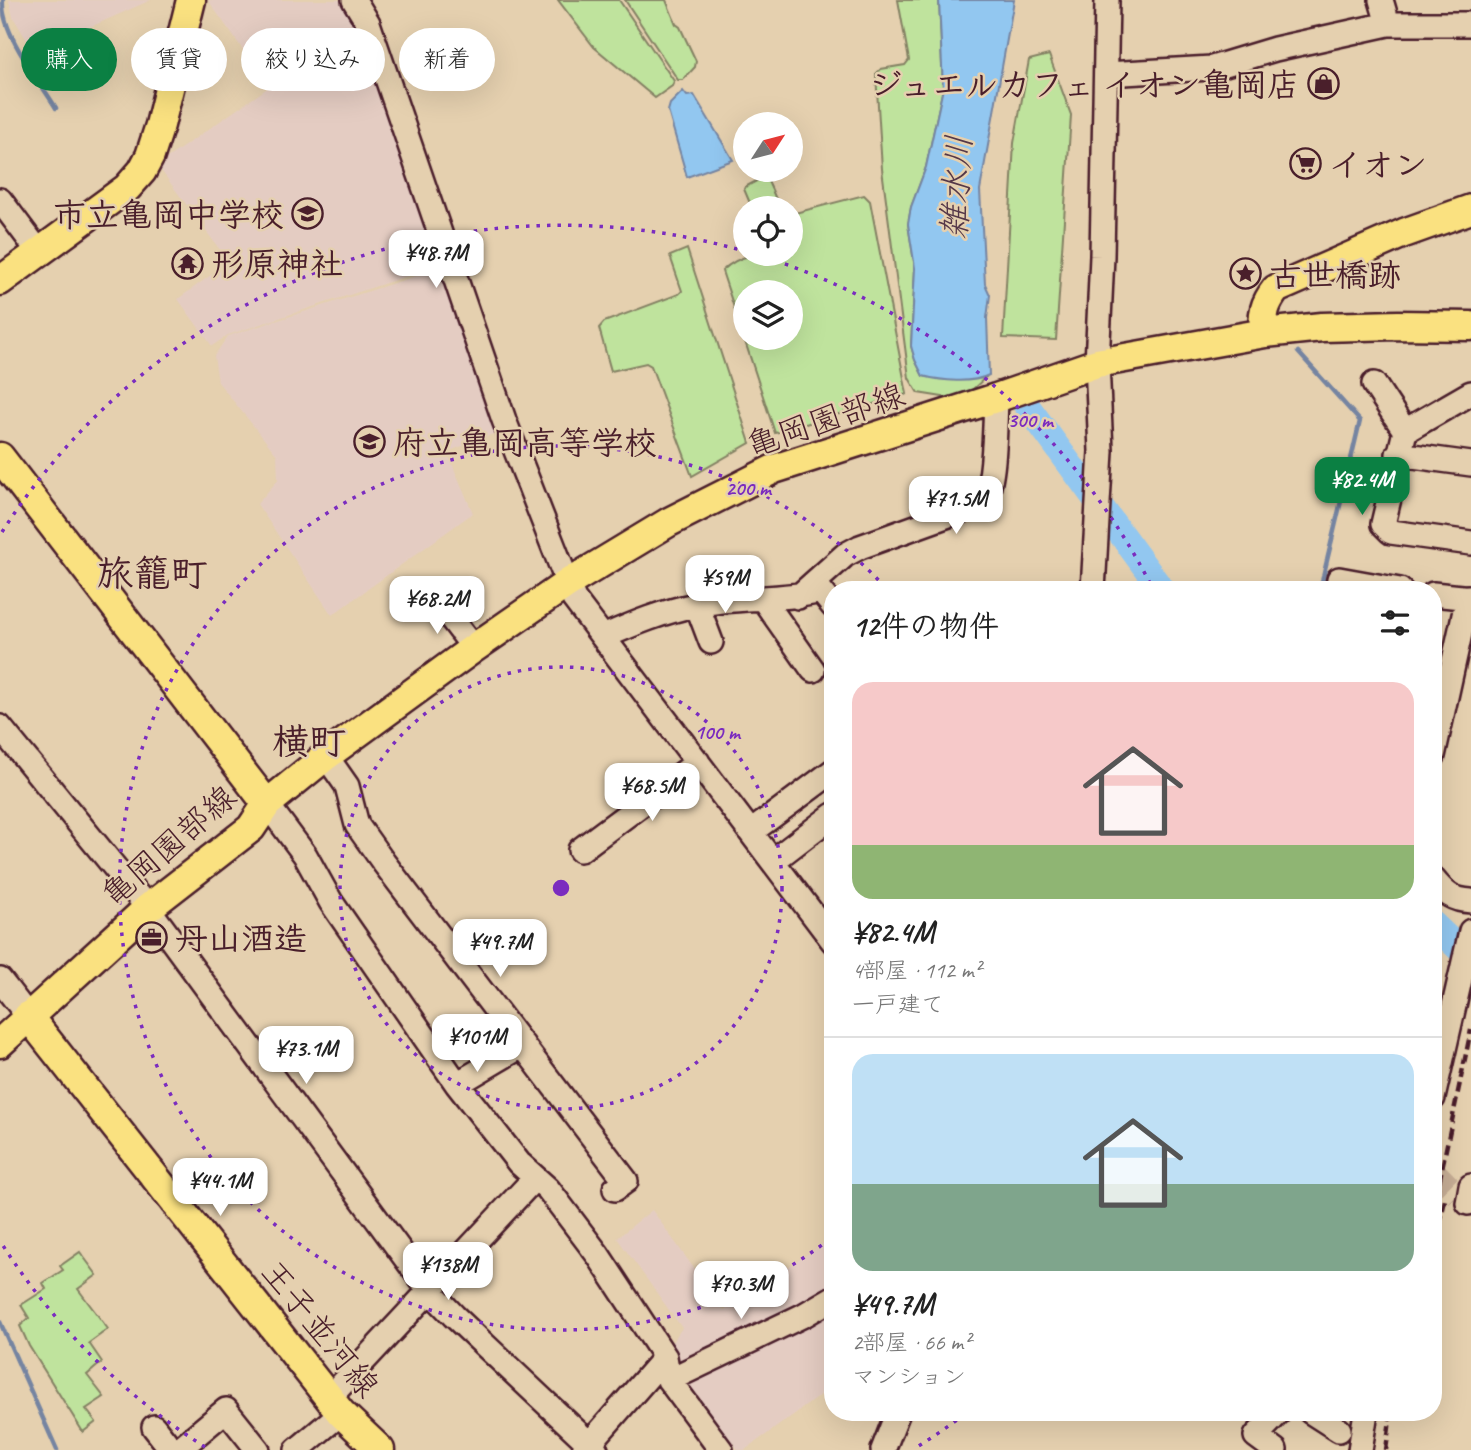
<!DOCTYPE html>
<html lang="ja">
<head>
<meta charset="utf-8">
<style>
	:root { --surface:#fff; --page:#f6f6f6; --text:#222; --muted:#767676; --line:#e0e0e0; --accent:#0b8043 }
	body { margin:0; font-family:Caveat,"Klee One",sans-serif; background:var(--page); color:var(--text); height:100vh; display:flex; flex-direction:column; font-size:26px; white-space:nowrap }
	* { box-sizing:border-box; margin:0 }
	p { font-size:23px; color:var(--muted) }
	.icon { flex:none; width:38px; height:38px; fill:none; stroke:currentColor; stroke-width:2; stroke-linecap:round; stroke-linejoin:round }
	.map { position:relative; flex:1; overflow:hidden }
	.drawer { position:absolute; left:824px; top:581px; width:618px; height:840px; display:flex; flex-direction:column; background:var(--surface); border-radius:28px; box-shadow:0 7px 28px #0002 }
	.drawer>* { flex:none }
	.hud { position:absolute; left:21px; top:28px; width:665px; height:63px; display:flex; gap:14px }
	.needle { width:46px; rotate:54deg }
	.buttons { position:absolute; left:733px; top:112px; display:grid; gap:14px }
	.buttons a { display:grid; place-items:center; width:70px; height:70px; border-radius:50%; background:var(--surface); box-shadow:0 7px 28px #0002; font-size:35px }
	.price { position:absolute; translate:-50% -60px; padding:0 16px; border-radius:14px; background:#fff; color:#222; font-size:23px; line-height:46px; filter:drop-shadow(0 2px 4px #0008) }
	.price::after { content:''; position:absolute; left:50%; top:42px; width:21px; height:16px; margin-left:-10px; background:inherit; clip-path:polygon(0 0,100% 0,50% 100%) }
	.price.on { background:var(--accent); color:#fff }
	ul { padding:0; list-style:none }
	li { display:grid; align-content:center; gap:14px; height:371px; padding:0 28px }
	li+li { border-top:2px solid var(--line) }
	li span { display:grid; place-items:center; height:217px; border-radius:21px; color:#555 }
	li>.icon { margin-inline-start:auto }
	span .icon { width:126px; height:126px; fill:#fffc; stroke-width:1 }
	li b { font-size:30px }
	h2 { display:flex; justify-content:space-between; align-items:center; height:84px; padding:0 28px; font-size:30px }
	.chip { padding:0 24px; border-radius:32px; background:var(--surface); box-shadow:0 7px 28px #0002; font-size:24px; line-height:63px }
	.chip.on { background:var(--accent); color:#fff }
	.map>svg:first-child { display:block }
	.built { fill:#e4ccc2 }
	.green { fill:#bfe39d; stroke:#848164; stroke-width:2; fill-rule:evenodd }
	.water { fill:#92c7f0; stroke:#7584a1; stroke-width:2 }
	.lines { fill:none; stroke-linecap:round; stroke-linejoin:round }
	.stream { stroke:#7584a1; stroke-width:4.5 }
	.river { stroke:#92c7f0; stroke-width:26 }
	.minor-tunnel { stroke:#c6ad95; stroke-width:23; stroke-dasharray:23 11; stroke-linecap:butt }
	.minor-casing { stroke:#4a1f2b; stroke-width:28 }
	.major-casing { stroke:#4a1f2b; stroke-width:33 }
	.minor { stroke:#e5d0af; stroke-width:23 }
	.major { stroke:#fae180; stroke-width:28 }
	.rail { stroke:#4a1f2b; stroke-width:4.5; stroke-dasharray:10 5; stroke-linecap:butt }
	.ring { fill:none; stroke:#7b2cbf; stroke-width:3.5; stroke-dasharray:3.5 7 }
	.labels { text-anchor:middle; stroke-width:5; stroke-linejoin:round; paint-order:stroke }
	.poi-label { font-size:33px; font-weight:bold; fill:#4a1f2b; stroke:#e5d0af; text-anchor:start }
	.street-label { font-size:33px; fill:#4a1f2b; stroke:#e5d0af }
	.water-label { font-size:35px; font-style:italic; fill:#553849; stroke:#e5d0af }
	.quarter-label { font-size:37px; font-weight:bold; fill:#4a1f2b; stroke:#e5d0af }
	.centre { fill:#7b2cbf; stroke:#e5d0af; stroke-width:3.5 }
	.ring-label { font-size:21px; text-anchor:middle; font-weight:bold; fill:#7b2cbf; stroke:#e5d0af; stroke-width:5; stroke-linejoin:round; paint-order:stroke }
</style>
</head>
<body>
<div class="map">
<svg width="1471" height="1450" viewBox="0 0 1471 1450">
	<rect width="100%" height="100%" fill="#e5d0af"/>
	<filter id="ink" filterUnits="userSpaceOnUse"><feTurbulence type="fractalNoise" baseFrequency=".0143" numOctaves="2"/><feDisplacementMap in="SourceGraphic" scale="14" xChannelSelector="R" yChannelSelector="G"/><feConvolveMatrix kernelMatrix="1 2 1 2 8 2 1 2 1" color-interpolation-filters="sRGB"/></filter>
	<g filter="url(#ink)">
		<path class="built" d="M9,0H151L34,52L13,17Z
			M208,0H343L367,37L438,266L228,335L212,346L178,299L229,262L157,165L269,87Z
			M441,268L501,431L447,452L473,513L332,615L257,504L278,480L277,455L218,382L214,356L228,336Z
			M652,1210L724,1310L833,1237V1386L745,1450H738L665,1352L682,1328L617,1238Z"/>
		<path class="green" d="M558,0H619L674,81L672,86L655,98L594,47Z
			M625,0H666L676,24L680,27L696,61L695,67L683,80H678Z
			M898,0H939L943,88L926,167L911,207L908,224L915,268L911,346L915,360L923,376L949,380L985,378L961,400L918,393L909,378L882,169L876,74L881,69L905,65L909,60Z
			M1049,55L1071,115L1056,340L1003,338L1014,143L1029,60Z
			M764,177L767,179L780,208H752L744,189L745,187Z
			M864,195L870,201L907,394L775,433L722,271C742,251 765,254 791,254V214ZM791,292V338H746V292Z
			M687,249L750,443L692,476L651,366L646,363L611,371L599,328L604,322L679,294L682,291L670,256Z
			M80,1252L97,1275L78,1289L108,1329L89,1343L102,1362L87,1375L104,1397L86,1409L96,1422L83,1432L29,1346L20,1326L29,1318L21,1305L46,1289L43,1283L63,1270L60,1266Z"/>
		<path class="water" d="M939,0H1014L980,190L985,284L990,295L987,318L989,375C971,384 942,381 923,376L915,360L911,346L915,268L908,224L911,207L926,167L943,88Z
			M683,91L687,96L694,95L733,160L687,177L668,111L670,104Z"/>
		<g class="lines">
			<path class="stream" d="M3,0C0,32 39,80 56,108
				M1298,352L1360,421L1320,590
				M0,1322L57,1450"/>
			<path class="river" d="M1022,399L1162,590
				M1433,924L1471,960"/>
			<path class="minor-tunnel" d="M1433,1170L1458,1195"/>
			<defs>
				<path id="minor" d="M354,0L368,23L504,420L574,599L833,941
					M1381,0L1388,24
					M1106,74L1212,68L1275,49L1388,24H1471
					M0,200L39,252
					M1374,384L1405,431L1383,524L1391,532L1471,543
					M1405,431L1471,393
					M1398,454L1471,464
					M1093,590L1101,451L1097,363L1102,256L1107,0
					M1337,590L1339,579L1400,590
					M1433,594L1471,598
					M434,596L474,648
					M798,597L845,555L860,547L971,507C978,503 984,499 987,492C995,473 995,420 996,398
					M763,599L813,670
					M697,605L711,642
					M603,637C633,624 664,611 696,605C737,596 780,601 821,591L833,606
					M0,727L148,908L429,1290L454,1316L596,1450
					M326,756L347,786L357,825L384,863L626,1181L615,1189
					M1433,756L1468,597
					M267,804L305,855L331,902L457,1084L519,1163L548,1189L598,1255L665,1357L669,1380L721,1450
					M751,832L833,771
					M580,850L698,762
					M773,861L833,815
					M1433,879C1445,894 1453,900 1471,901
					M0,980L28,1016
					M457,1084L523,1045
					M1433,1098L1471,931
					M1468,1203L1471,1186
					M669,1380L804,1315L833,1298
					M330,1397L535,1178
					M1311,1412L1339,1430
					M154,1427L172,1450
					M178,1450L226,1410L258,1450
					M297,1450L341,1413
					M584,1450L665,1357
					M883,1450L898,1412
					M1275,1450L1256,1436L1279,1412
					M1360,1450L1366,1412"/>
				<path id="major" d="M0,281L127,188L142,171L150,156L160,125L191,0
					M1265,333C1261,315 1265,303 1276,289L1404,233L1471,209
					M0,457L267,804
					M28,1016L341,1413L380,1450
					M0,1043L148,908L251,828L267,804L326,756L474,648L568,583L669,522L774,469L996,398L1097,363L1265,333L1322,327L1398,325L1471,326"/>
			</defs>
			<use href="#minor" class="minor-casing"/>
			<use href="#major" class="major-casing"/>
			<use href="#minor" class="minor"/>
			<use href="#major" class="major"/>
			<path class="rail" d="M1433,1211L1471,1030
				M1433,1254L1445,1200
				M1386,1450L1391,1412"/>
		</g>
	</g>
	<g class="ring">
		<circle cx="561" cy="888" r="221"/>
		<path d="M830 1239A442 442 0 1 1 887 589"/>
		<path d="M965 1414A663 663 0 0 1 917 1447M205 1447A663 663 0 0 1 2 1244M2 532A663 663 0 0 1 744 251M755 254A663 663 0 0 1 1152 587"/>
	</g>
	<defs>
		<symbol id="shop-ring" viewBox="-11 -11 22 22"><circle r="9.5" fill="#e5d0af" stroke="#4a1f2b" stroke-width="1.5"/><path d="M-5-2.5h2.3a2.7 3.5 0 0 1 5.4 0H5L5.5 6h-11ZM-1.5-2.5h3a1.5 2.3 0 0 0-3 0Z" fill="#4a1f2b"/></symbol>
		<symbol id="supermarket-ring" viewBox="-11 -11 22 22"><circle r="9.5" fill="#e5d0af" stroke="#4a1f2b" stroke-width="1.5"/><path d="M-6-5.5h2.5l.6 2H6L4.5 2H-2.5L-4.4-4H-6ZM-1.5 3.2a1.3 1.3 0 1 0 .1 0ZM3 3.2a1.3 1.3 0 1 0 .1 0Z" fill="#4a1f2b"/></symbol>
		<symbol id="school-ring" viewBox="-11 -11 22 22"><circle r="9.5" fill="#e5d0af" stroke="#4a1f2b" stroke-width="1.5"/><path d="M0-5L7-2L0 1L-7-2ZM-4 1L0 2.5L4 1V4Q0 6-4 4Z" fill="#4a1f2b"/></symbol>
		<symbol id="temple-ring" viewBox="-11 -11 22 22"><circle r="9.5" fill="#e5d0af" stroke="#4a1f2b" stroke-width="1.5"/><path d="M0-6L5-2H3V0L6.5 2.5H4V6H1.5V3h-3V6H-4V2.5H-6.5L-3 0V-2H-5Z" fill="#4a1f2b"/></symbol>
		<symbol id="sight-ring" viewBox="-11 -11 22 22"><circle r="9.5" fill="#e5d0af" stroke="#4a1f2b" stroke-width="1.5"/><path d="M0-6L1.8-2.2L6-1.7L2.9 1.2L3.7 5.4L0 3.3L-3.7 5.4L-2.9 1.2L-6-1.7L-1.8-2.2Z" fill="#4a1f2b"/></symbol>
		<symbol id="office-ring" viewBox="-11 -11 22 22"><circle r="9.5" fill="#e5d0af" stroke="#4a1f2b" stroke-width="1.5"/><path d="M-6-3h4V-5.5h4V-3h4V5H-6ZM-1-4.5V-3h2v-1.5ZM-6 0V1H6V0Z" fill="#4a1f2b"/></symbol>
	</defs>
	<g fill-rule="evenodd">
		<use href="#shop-ring" x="1306" y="66" width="35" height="35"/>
		<use href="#supermarket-ring" x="1288" y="146" width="35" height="35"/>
		<use href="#school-ring" x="290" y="196" width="35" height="35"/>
		<use href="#temple-ring" x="170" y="246" width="35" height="35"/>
		<use href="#sight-ring" x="1228" y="256" width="35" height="35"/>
		<use href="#school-ring" x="352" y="424" width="35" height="35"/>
		<use href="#office-ring" x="134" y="920" width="35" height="35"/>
	</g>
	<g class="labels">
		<g class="poi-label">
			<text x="1300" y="96" text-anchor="end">ジュエルカフェ イオン亀岡店</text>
			<text x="1329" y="176">イオン</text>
			<text x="284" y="226" text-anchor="end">市立亀岡中学校</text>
			<text x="211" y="275">形原神社</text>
			<text x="1269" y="286">古世橋跡</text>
			<text x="393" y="454">府立亀岡高等学校</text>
			<text x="175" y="950">丹山酒造</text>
		</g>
		<g class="street-label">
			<text transform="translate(825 419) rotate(-19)" y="12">亀岡園部線</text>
			<text transform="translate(168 845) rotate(-41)" y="12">亀岡園部線</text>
			<text transform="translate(321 1328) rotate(51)" y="12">王子並河線</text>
		</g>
		<g class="water-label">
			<text transform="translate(956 187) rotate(-87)" y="12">雑水川</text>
		</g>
		<g class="quarter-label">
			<text x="152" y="586">旅籠町</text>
			<text x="309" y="754">横町</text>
		</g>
	</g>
	<circle cx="561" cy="888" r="10" class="centre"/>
	<g class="ring-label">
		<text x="1030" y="427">300 m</text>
		<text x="748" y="495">200 m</text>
		<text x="717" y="739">100 m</text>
	</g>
</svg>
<div class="buttons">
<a><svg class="needle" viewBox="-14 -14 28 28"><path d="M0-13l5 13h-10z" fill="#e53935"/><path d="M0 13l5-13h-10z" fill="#767676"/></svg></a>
<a><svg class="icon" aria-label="locate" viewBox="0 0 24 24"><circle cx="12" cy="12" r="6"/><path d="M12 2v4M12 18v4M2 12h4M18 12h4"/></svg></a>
<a><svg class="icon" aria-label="layers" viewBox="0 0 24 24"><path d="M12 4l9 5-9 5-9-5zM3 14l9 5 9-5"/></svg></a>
</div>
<b class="price" style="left:436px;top:290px">¥48.7M</b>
<b class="price on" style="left:1362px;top:517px">¥82.4M</b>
<b class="price" style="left:956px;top:536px">¥71.5M</b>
<b class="price" style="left:725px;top:615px">¥59M</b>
<b class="price" style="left:437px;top:636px">¥68.2M</b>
<b class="price" style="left:652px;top:823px">¥68.5M</b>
<b class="price" style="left:500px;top:979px">¥49.7M</b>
<b class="price" style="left:477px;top:1074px">¥101M</b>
<b class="price" style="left:306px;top:1086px">¥73.1M</b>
<b class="price" style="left:220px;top:1218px">¥44.1M</b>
<b class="price" style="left:448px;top:1302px">¥138M</b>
<b class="price" style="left:741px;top:1321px">¥70.3M</b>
<div class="hud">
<a class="chip on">購入</a>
<a class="chip">賃貸</a>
<a class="chip">絞り込み</a>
<a class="chip">新着</a>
</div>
<section class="drawer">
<h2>12件の物件<svg class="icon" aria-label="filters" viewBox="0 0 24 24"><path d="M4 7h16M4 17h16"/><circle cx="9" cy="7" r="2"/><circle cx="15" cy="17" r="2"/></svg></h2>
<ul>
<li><span style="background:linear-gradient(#f6c9c9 75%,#8fb573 0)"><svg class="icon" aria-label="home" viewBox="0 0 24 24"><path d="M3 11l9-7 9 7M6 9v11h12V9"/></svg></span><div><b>¥82.4M</b><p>4部屋 · 112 m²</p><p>一戸建て</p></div></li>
<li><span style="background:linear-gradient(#bfe0f5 60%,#7fa58c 0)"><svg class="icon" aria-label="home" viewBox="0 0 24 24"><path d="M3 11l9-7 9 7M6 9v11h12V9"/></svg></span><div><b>¥49.7M</b><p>2部屋 · 66 m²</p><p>マンション</p></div></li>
</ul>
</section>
</div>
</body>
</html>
